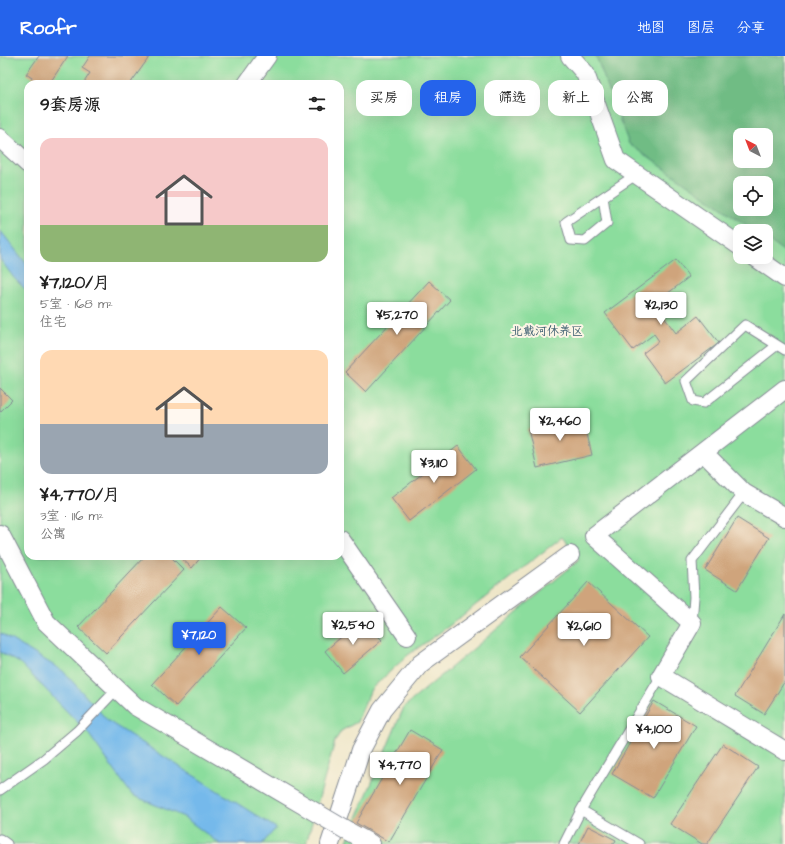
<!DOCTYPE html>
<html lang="zh">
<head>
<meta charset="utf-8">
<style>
	:root { --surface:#fff; --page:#f2f2f2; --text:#222; --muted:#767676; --accent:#2563eb }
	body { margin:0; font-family:"Architects Daughter","LXGW WenKai TC",sans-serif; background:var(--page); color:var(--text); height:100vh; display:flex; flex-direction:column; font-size:15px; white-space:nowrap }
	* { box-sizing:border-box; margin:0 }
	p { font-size:13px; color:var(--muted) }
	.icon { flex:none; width:22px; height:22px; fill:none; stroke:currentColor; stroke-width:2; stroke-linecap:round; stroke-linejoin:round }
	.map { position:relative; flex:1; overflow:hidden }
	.sheet { position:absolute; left:24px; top:24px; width:320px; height:480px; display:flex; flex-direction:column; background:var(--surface); border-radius:12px; box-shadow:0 4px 16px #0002 }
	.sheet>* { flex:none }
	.hud { position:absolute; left:356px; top:24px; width:369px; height:36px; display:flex; gap:8px }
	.needle { width:26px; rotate:318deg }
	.controls { position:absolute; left:733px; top:72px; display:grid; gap:8px }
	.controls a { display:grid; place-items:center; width:40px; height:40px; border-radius:8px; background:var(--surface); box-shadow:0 4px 16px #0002; font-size:20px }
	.price { position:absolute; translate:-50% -34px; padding:0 9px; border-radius:4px; background:#fff; color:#222; font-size:13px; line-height:26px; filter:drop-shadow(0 1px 2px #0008) }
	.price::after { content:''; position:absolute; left:50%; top:24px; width:12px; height:9px; margin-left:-6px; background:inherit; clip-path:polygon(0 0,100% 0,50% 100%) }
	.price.active { background:var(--accent); color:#fff }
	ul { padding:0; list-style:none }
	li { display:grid; align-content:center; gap:8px; height:212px; padding:0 16px }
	li span { display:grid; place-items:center; height:124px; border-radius:12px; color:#555 }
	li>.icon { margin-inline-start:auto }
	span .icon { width:72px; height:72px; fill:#fffc; stroke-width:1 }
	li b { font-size:17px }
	h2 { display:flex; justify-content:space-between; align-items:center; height:48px; padding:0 16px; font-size:17px }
	.chip { padding:0 14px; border-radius:12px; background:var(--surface); box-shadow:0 4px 16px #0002; font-size:14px; line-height:36px }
	.chip.active { background:var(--accent); color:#fff }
	header { display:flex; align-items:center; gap:24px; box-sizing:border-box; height:56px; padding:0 20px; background:var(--accent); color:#fff }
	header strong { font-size:19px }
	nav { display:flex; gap:22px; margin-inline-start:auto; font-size:14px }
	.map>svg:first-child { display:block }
	.green { fill:#8bdd9d; stroke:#53867e; fill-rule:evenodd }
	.forest { fill:#70bc84; stroke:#467671; fill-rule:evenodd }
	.water { fill:#74b9eb; stroke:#4874a4 }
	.building { fill:#cfa47c }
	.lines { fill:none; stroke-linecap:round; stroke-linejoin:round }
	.service-casing { stroke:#848a93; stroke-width:11 }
	.minor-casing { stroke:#848a93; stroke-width:20 }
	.service { stroke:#fff; stroke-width:9 }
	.minor { stroke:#fff; stroke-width:18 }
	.minor-bridge-casing { stroke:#848a93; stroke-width:20; stroke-linecap:butt }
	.minor-bridge { stroke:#fff; stroke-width:18 }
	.labels { text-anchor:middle; stroke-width:4; stroke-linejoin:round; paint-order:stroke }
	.park-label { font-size:12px; fill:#375a6e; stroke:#fcf5e5 }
</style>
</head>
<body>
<header>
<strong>Roofr</strong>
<nav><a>地图</a><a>图层</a><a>分享</a></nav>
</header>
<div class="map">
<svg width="785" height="788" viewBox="0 0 785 788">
	<rect width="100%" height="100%" fill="#fcf5e5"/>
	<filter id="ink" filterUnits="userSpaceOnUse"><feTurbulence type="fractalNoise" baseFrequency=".025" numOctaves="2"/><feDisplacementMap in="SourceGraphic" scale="8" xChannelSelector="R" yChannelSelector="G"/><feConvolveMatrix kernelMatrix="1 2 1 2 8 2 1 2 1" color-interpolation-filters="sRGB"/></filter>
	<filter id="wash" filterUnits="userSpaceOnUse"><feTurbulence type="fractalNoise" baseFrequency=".012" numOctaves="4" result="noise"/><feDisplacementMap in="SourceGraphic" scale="16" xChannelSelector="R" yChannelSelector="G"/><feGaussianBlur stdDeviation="0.9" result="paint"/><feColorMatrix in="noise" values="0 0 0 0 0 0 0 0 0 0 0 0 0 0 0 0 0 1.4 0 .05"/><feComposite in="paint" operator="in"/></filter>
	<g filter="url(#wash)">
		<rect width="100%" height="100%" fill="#eee6c8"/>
		<path class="green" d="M0,0H785V788H351L347,785L404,651L579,504L562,481L449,570L408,599L371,633L357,666L341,675L335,685L306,788H0ZM28,28H340V500H28ZM740,79H766V105H740ZM740,127H766V153H740ZM740,175H766V201H740Z"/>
		<path class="forest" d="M596,0H785V196L766,183V175H755L629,88ZM740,79H766V105H740ZM740,127H766V153H740Z"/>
		<path class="water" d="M0,174L28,210V236L14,222L0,203Z
			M0,577L63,615L108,665L276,772L262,788H220L184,761L132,739L88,677L20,607L0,596Z"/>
		<g id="blocks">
			<path class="building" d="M39,0H68L49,28H41L26,18Z
				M90,0H150L130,28H83L90,17L82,12Z
				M676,204L689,221L654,248L676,277L698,260L719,287L665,327L643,297L659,285L654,278L633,294L605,257Z
				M429,225L450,244L366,336L345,316Z
				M0,332L12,344L0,356Z
				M583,361L592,399L537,412L528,373Z
				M458,390L476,413L409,465L391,442Z
				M737,462L769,482L737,534L705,514Z
				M145,500H170L184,514L106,597L78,571Z
				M179,500H202L192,512Z
				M588,526L648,581L580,656L520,601Z
				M222,551L246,572L176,650L152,628Z
				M785,558V625L764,658L735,640Z
				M362,563L382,584L343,617L325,595Z
				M654,645L696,670L653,742L612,718Z
				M410,674L443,694L389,786L356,767Z
				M723,688L758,711L707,788H702L670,768Z
				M588,770L616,784L614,788H579Z"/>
		</g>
	</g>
	<g filter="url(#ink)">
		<use href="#blocks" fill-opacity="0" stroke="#848a93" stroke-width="1"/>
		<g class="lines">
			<defs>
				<path id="service" d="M603,141L607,167L585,185L571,184L566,166L637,118
					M776,290L704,347L693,345L686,325L745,269L785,294
					M692,567L694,541L692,505L744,437
					M0,734L44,703L77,675L117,633
					M581,754L639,788
					M0,783L7,788
					M564,788L581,754L661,620"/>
				<path id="minor" d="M570,0L585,17L616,104L740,190
					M247,28L267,0
					M0,82L28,108
					M755,201L785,222
					M785,333L594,480L692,567L661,620L785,695
					M703,396L744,437L785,461
					M0,478L46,566L135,650L310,753
					M340,483L407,580
					M349,776L371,788
					M330,788L361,694L382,654L420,608L570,499"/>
			</defs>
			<use href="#service" class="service-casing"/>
			<use href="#minor" class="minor-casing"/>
			<use href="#service" class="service"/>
			<use href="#minor" class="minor"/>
			<defs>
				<path id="minor-bridge" d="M310,753L349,776"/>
			</defs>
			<use href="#minor-bridge" class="minor-bridge-casing"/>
			<use href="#minor-bridge" class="minor-bridge"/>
		</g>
	</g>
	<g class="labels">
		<g class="park-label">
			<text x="547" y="279">北戴河休养区</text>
		</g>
	</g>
</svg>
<div class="controls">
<a><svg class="needle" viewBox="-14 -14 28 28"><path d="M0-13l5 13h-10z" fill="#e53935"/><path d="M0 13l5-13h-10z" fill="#767676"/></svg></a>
<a><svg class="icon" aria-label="locate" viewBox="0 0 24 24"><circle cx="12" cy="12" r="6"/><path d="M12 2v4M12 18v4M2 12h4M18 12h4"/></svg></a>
<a><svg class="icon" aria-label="layers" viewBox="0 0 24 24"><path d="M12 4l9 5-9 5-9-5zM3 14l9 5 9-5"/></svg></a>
</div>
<b class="price" style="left:661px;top:270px">¥2,130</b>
<b class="price" style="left:397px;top:280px">¥5,270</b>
<b class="price" style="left:560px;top:386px">¥2,460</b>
<b class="price" style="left:434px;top:428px">¥3,110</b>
<b class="price" style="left:353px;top:590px">¥2,540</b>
<b class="price" style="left:584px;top:591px">¥2,610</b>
<b class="price active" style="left:199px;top:600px">¥7,120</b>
<b class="price" style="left:654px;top:694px">¥4,100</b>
<b class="price" style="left:400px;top:730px">¥4,770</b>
<div class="hud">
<a class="chip">买房</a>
<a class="chip active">租房</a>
<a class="chip">筛选</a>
<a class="chip">新上</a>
<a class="chip">公寓</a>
</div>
<section class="sheet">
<h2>9套房源<svg class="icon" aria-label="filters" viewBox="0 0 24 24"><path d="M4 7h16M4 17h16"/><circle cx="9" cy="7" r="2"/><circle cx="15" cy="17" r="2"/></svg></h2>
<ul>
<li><span style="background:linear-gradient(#f6c9c9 70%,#8fb573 0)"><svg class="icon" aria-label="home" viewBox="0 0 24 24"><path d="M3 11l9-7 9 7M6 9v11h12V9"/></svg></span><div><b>¥7,120/月</b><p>5室 · 168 m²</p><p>住宅</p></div></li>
<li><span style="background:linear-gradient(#ffd9b3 60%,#9aa5b1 0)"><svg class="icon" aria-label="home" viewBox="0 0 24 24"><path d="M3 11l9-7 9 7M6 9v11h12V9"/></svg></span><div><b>¥4,770/月</b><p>3室 · 116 m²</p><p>公寓</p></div></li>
</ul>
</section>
</div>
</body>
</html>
